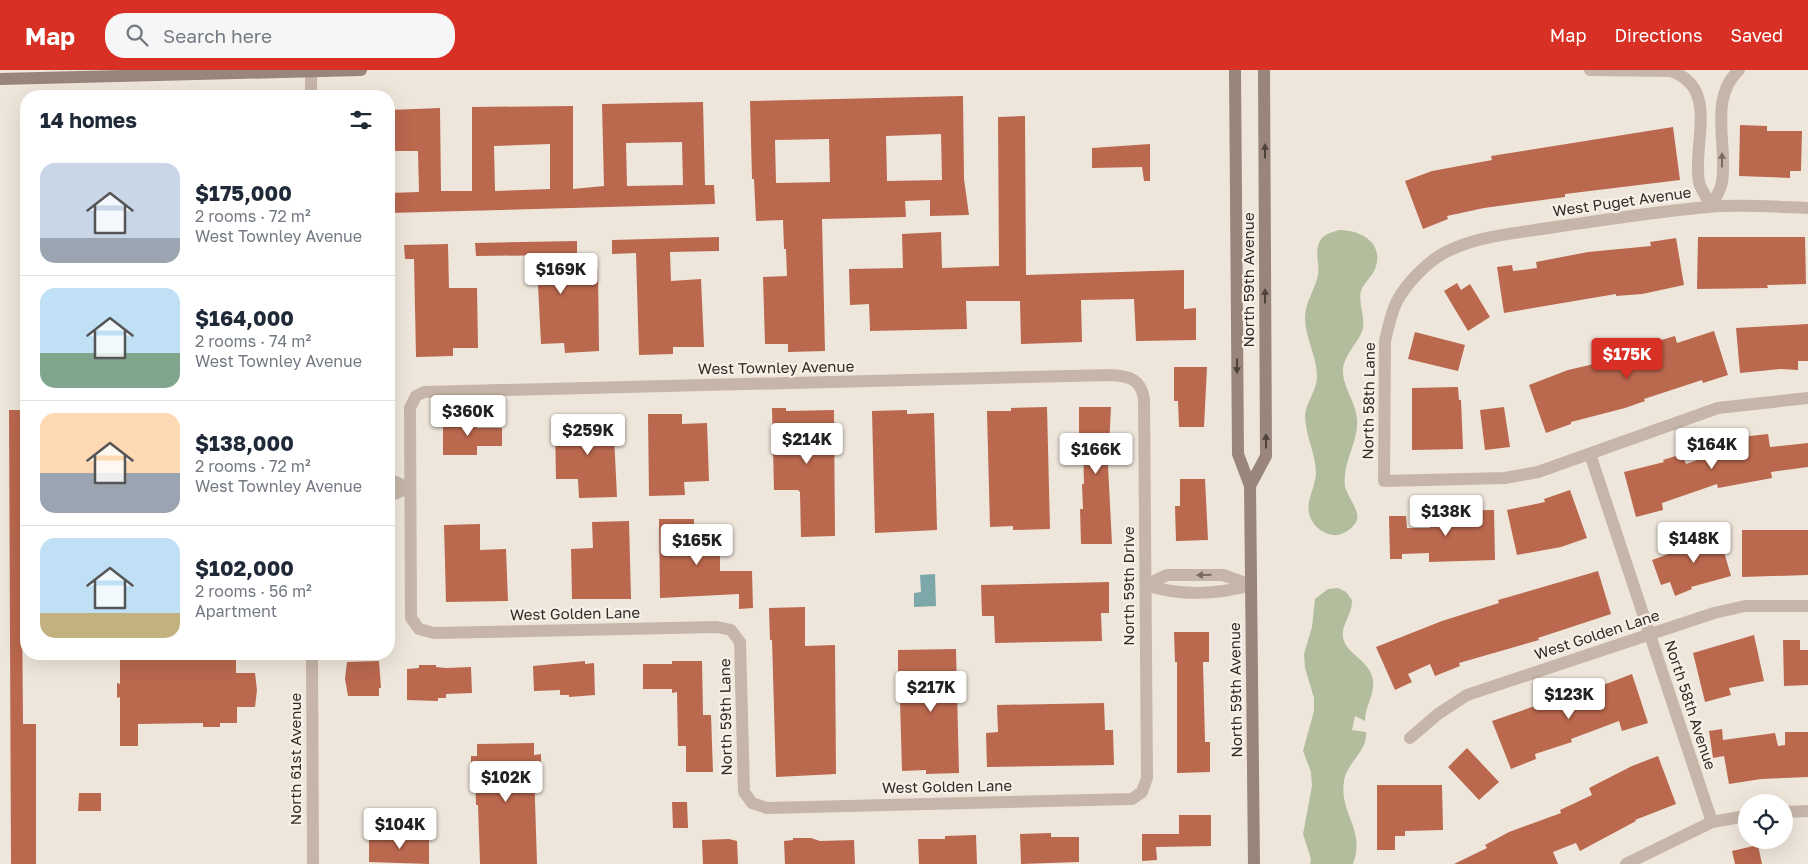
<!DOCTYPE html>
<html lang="en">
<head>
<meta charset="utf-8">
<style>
	:root { --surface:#fff; --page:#f6f6f7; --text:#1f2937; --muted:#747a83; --line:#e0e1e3; --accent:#d93025 }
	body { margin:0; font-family:"Golos Text",sans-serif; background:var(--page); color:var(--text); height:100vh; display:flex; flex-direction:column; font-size:19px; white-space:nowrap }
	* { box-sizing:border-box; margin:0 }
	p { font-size:16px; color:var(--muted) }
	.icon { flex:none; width:28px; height:28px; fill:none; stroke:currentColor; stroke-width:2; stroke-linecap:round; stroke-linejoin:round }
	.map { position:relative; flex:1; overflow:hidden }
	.details { position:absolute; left:20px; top:20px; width:375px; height:570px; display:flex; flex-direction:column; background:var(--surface); border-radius:20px; box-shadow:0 5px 20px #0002 }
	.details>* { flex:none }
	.buttons { position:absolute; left:1738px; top:724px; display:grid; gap:10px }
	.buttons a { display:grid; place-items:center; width:55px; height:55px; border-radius:50%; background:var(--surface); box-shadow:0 5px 20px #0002; font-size:25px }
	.price { position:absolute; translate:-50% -42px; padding:0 11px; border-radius:5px; background:#fff; color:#222; font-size:16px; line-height:32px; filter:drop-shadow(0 1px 2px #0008) }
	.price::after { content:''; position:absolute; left:50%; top:30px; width:15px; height:11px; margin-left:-8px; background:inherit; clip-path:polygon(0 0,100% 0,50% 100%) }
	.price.active { background:var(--accent); color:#fff }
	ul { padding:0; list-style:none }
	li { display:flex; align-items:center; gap:15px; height:125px; padding:0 20px }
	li+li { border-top:1px solid var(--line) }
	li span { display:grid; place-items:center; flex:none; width:140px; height:100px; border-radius:15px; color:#555 }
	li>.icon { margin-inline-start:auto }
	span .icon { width:60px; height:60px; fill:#fffc; stroke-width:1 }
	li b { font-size:21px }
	h2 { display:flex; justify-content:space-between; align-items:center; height:60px; padding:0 20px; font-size:21px }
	header { display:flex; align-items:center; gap:30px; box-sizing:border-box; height:70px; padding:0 25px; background:var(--accent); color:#fff }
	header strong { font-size:24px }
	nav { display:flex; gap:28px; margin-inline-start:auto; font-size:18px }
	.search { width:350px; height:45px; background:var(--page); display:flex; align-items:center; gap:12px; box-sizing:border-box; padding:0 18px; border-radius:20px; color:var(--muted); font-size:19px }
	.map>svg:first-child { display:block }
	.green { fill:#b2bd9d }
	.water { fill:#7da8a9 }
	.building { fill:#ba684e; fill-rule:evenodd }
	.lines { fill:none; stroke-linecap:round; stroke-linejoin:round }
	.minor { stroke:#c6b6a9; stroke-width:12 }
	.secondary { stroke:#99857a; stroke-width:12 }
	.oneway { fill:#4d423c }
	.oneway2 { fill:#766a62 }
	.labels { text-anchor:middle; stroke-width:4.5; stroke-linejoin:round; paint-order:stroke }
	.street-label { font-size:15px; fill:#342b28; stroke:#f7f0e7 }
</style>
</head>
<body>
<header>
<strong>Map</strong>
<div class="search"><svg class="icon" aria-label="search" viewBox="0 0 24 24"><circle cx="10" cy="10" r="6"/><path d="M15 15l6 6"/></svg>Search here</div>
<nav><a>Map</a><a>Directions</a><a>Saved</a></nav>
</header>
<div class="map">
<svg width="1808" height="794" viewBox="0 0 1808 794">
	<rect width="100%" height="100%" fill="#efe6db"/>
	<path class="green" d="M1339,160C1361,160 1385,173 1375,199C1372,207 1364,212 1361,221C1358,233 1365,245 1363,258C1359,274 1342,285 1343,303C1344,319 1356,333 1357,349C1359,372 1342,392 1345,416C1347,426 1360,441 1357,450C1354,458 1343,465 1336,465C1322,465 1312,455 1309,443C1306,430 1316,416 1316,402C1315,383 1306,366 1305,347C1305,333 1317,321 1317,307C1317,286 1305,268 1305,248C1305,232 1315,220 1318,205C1320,193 1313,179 1322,168C1327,163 1333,162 1339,160Z
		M1338,518L1346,522L1352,530C1353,543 1341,555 1343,567C1345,583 1367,589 1372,606C1377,622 1365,635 1365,651L1355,646L1352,660L1366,662C1368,681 1347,692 1344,711C1339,745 1366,758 1353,794H1310L1311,789L1303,764L1312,716L1311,702L1303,681L1314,641V628L1305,598L1304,584L1312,557L1315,529L1328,519Z"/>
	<path class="water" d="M935,504L936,536L914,537V523L921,522L920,505Z"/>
	<path class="building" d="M963,26L964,109L969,145L930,146V130L905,131L906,147L822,149L825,281L788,282V274H765L763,207L787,206L786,179H784L783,150L756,151L754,109H752L750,31ZM941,64L942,110L887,111L886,66ZM829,69L830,112L776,113L775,70Z
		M703,32L705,115H714L715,134L389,143V123L419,122L418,81H389V40L440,38L441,121H472V37L573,36V119L604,116L602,34ZM682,72L683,115L627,116L626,73ZM550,74V119L495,121L494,76Z
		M1025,46L1026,205L1184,200V239L1196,238V270L1136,271L1134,229L1081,230L1082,272L1021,274L1020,231H966L967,259L870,261L869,234L850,235L849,199L903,198L902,164L941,162L942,198L999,196L998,47Z
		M1740,55L1767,56V61H1802L1801,101H1790V108L1739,106Z
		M1673,57L1680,110L1565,124V127L1484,138L1447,146L1448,149L1423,159L1405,111L1432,101L1492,90L1491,86Z
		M1150,74V111H1144L1142,97L1092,98V78Z
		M719,167V181L670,182L671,211L701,209L704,277H673V284L639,285L636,183L612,184V170Z
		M1698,167H1805L1806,214L1767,215L1768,218L1697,219Z
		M1676,168L1684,215L1642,224L1616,226V224L1504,243L1497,197L1512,195L1513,201L1537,198L1536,192L1588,182L1651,176L1650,172Z
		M577,171V198H598L599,281L565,283L564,273L541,274L538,215L562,214V185L476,186L475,173Z
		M448,174L449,218H477L478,278H453V286L416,287L414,189H405L404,175Z
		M1457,213L1461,220L1470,214L1490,247L1468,261L1444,221Z
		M1808,254V291H1798V300L1781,299L1740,303L1736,258Z
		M1714,261L1728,305L1703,313L1702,310L1644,329L1645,331L1625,338L1571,352V354L1546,363L1529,315L1568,300L1594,294L1595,298L1650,281L1648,274L1675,266L1677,273Z
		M1415,262L1465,275L1458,301L1408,289Z
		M1174,297H1207L1204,357H1179L1178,331H1174Z
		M1458,317L1459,330H1461L1463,379L1412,380V318Z
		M1047,337L1050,459L1013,460V456L990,457L987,341H1011V338Z
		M1079,337H1111L1108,396L1112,474H1081L1080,439H1083L1082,414H1084L1083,372H1079Z
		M1504,337L1510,377L1485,380L1480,340Z
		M772,338H786V341L834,340L835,466L801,467L800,422L798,420H774Z
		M9,340H26V532H22L23,654H36V794H11Z
		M907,340V344L934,343L937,460L875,463L872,341Z
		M648,344H682V354L707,353L709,411L684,412L685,425L649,426Z
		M613,345L617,427L579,428L578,409H556L555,355L579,354L578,347Z
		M460,349H477V358H502V376H477V385H443V350Z
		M1768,364L1770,377L1808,373V397L1771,402L1772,408L1718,418L1717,414L1662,433L1663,440L1636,447L1624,402L1664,392L1663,390L1682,384L1686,394L1709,386L1706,374L1732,368Z
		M1180,409H1205L1208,470L1176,471L1175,436H1180Z
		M1570,420L1587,468L1561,477L1517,485L1507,440L1545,432L1544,429Z
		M1494,440L1495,490L1429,492V483L1402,484V489H1390L1389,446H1406L1407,458H1430L1431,441Z
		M659,449H694V469H720V501H752L753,538L739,539V524L660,528Z
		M629,451L631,529H572L571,479L593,478L592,452Z
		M480,454V480L506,479L508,531L446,532L444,455Z
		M1742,460H1808V505L1742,507Z
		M1718,461L1731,506L1691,517L1692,519L1675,526L1670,512L1661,515L1652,490L1694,475L1692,468Z
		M1598,501L1611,544L1538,568L1539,570L1459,593L1460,596L1435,606L1430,594L1408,604L1412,612L1395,620L1376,577L1442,551L1499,533L1498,530Z
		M1109,512V543H1101L1102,571L995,573L994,546H982L981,515Z
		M805,537V576L835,575L836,704L776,707L772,570H770L769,538Z
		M1174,562H1209V592H1203L1205,672H1210V702L1177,703V592H1175Z
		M1754,565L1764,611L1729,618L1731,625L1705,632L1693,583Z
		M1783,570H1800V580H1808V615L1784,616Z
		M956,579L959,703L926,704V700L902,701L900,631H925L924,604L898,605V580Z
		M120,584H220V587L232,586V589H236V603H255L257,620L255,637H237V653H220V657H203V653L138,654V676H120V627L117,628V613L120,614Z
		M379,591L381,618H379V626H348L345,609L347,592Z
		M585,591V594L594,593L595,625L569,627V625H560V620L534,621L533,596Z
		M672,591H702L703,645H711L713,702H686V676H678L677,622L672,623V619H643V594H672Z
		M419,595H436V597L446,598L471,597L472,623L446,624V628H438V631L407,630V599L419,598Z
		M1632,604L1648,653L1622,661L1619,651L1571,669L1572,672L1535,684L1536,689L1511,699L1492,651L1558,628L1559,632Z
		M1104,633L1105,660H1113L1114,695L987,697L986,663L998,662L997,635Z
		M1722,659L1723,670L1775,663L1778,676L1785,675V662H1808V707L1761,709L1729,714L1724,686L1713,688L1709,661Z
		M534,673V685L541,684V698H534L537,794H480L478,735H476L475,700H471V686H477V674Z
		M1467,678L1499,712L1479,730L1448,697Z
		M1658,686L1676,734L1635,750L1636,751L1580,781L1576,773L1553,782L1558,794H1454L1487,778L1485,775L1509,762L1561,743L1560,740L1592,725L1589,718L1632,696Z
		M1377,715H1442L1443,760L1405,761V766H1395V780H1377Z
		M79,723H101V741H78Z
		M672,732H687L688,758H673Z
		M1179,745H1211V776L1156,777L1157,790L1142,791V764H1179Z
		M1051,763V767H1079V792L1021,794L1020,764Z
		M976,765L977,794H919L918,769H945V766Z
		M429,767V794L369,792V768Z
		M793,768H811L820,771L854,770L855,794H785L784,771L793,770Z
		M729,769L737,771L738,794H703L702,770Z
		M1758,775L1762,794H1735L1732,781Z"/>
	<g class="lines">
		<path class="minor" d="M1590,0L1671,1C1720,18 1692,74 1699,112C1701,120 1708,129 1711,136
			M311,26V1
			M1711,136C1715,129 1721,120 1722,112C1728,75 1708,28 1739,0
			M1808,138C1776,137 1741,134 1709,137C1658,141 1606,150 1555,157C1519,163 1477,165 1444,183C1427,192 1406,214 1397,231C1391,243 1388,258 1385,271L1384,411L1505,408L1538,402L1718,338L1808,328
			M1111,305C1129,306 1141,309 1144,329L1147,708L1142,722L1132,729L767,738L752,733L744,722L740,572L731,560L717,557L434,563L419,559L411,548L410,338L416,326L424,322Z
			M1590,384L1712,752
			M389,409L409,418
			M389,426L409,418
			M1146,515L1167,505H1223L1251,515
			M1146,515C1179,526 1217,525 1251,515
			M312,584L313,794
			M1410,668L1438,644L1467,625L1714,543L1745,536H1808
			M1784,742L1808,741
			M1626,794L1712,752L1746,746"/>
		<path class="secondary" d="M1235,0L1238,384L1250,416L1254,794
			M0,9L361,0
			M1250,416L1266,386L1264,0"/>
	</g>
	<defs><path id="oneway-solid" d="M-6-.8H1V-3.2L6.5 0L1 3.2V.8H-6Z" transform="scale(1.25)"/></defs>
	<g class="oneway">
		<use href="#oneway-solid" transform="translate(1265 81) rotate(-90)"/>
		<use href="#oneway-solid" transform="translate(1265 226) rotate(-90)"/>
		<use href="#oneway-solid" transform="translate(1237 296) rotate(90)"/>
		<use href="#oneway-solid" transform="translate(1266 371) rotate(-90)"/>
	</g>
	<g class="oneway2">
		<use href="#oneway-solid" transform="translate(1722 90) rotate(-90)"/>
		<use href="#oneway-solid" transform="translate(1204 505) rotate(179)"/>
	</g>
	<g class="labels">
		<g class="street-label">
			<text transform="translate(1622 132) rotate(-8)" y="5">West Puget Avenue</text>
			<text transform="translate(1249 210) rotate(-90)" y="5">North 59th Avenue</text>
			<text transform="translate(776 298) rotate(-1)" y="5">West Townley Avenue</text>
			<text transform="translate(1369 331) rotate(-89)" y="5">North 58th Lane</text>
			<text transform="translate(1129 516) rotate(-90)" y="5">North 59th Drive</text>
			<text transform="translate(575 544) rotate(-1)" y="5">West Golden Lane</text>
			<text transform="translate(1597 565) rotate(-18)" y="5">West Golden Lane</text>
			<text transform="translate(1236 620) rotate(-91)" y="5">North 59th Avenue</text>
			<text transform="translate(1690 635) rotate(72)" y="5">North 58th Avenue</text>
			<text transform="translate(726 647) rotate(-91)" y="5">North 59th Lane</text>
			<text transform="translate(296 689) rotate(-90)" y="5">North 61st Avenue</text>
			<text transform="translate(947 717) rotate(-1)" y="5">West Golden Lane</text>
		</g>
	</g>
</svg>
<div class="buttons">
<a><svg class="icon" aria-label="locate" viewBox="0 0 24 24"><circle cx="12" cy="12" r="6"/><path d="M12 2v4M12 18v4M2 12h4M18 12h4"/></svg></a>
</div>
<b class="price" style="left:561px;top:225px">$169K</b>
<b class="price active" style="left:1627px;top:310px">$175K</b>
<b class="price" style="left:468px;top:367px">$360K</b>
<b class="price" style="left:588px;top:386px">$259K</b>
<b class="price" style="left:807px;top:395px">$214K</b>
<b class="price" style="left:1712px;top:400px">$164K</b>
<b class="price" style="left:1096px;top:405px">$166K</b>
<b class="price" style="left:1446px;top:467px">$138K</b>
<b class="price" style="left:1694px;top:494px">$148K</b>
<b class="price" style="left:697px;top:496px">$165K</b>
<b class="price" style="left:931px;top:643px">$217K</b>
<b class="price" style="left:1569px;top:650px">$123K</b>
<b class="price" style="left:506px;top:733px">$102K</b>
<b class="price" style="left:400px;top:780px">$104K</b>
<section class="details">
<h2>14 homes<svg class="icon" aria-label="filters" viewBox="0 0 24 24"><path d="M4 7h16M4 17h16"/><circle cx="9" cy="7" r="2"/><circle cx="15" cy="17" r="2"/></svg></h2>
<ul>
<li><span style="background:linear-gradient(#c9d6e8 75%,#9aa5b1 0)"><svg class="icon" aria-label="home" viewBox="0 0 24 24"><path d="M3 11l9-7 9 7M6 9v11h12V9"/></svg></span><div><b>$175,000</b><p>2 rooms · 72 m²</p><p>West Townley Avenue</p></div></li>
<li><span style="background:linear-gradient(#bfe0f5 65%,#7fa58c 0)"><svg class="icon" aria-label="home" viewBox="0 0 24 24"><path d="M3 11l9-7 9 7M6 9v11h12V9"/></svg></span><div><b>$164,000</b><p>2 rooms · 74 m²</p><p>West Townley Avenue</p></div></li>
<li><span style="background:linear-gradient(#ffd9b3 60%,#9aa5b1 0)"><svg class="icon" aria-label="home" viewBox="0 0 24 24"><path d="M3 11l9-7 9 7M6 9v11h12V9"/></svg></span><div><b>$138,000</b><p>2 rooms · 72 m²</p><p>West Townley Avenue</p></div></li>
<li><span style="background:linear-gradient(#bfe0f5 75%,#c2b280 0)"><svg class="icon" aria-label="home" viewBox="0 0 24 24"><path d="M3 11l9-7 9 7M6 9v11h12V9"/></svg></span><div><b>$102,000</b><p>2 rooms · 56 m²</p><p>Apartment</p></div></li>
</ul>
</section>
</div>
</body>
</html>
